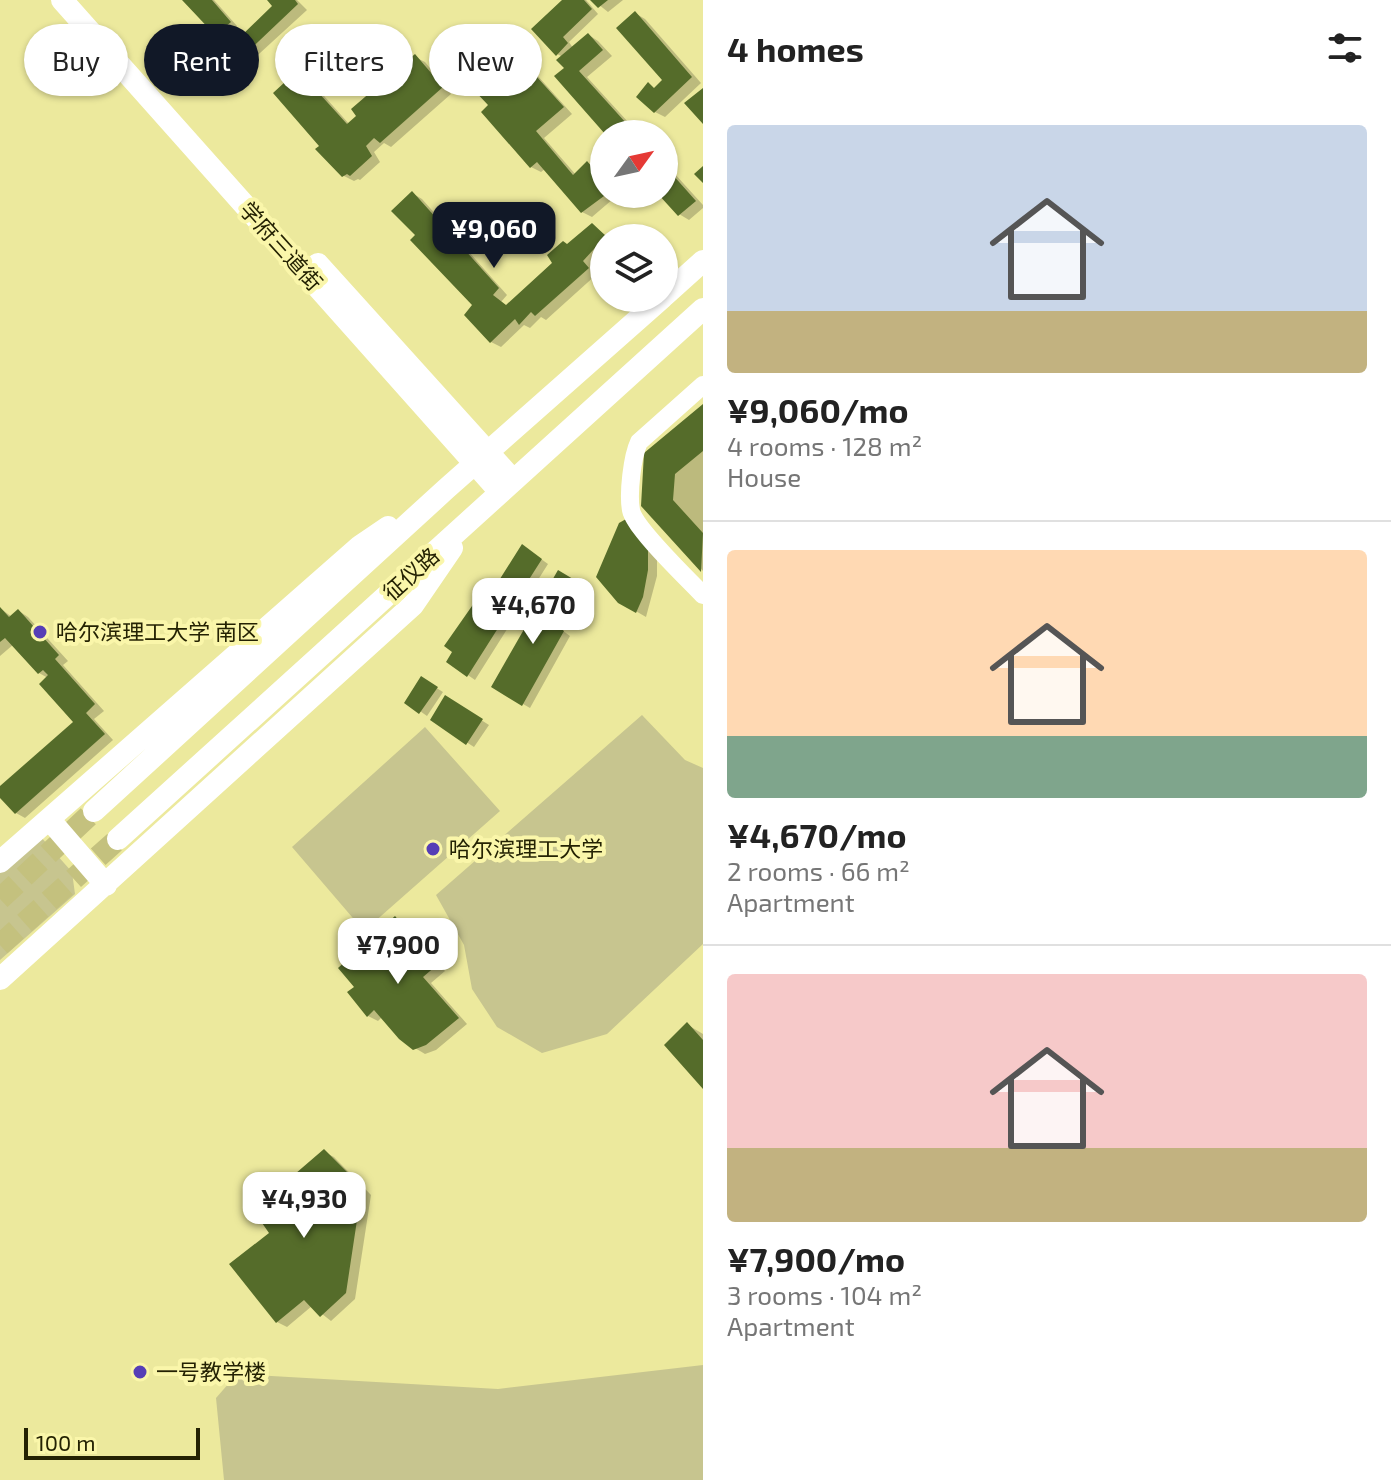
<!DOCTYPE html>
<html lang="en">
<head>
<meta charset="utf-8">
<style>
	:root { --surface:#fff; --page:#f6f6f6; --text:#222; --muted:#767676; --line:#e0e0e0; --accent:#111827 }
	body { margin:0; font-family:"Exo 2","Noto Sans SC",sans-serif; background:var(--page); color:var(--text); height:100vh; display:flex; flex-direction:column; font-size:30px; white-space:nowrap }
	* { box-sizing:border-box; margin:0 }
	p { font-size:26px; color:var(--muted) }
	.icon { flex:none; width:44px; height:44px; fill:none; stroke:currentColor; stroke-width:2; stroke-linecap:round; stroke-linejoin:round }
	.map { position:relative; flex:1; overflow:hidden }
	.details { display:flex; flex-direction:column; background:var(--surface); width:688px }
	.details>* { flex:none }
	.guide { position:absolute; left:24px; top:24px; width:558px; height:72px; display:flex; gap:16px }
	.needle { width:52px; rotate:57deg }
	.tools { position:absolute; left:590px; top:120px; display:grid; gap:16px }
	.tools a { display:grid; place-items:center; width:88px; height:88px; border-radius:50%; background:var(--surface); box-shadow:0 2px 6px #0004; font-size:40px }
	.scale { position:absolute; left:24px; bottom:20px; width:176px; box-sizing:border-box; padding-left:8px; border:4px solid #242203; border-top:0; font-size:22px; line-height:28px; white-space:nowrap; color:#242203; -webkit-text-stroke:6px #faf6aa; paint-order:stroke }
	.price { position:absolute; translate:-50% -68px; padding:0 18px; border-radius:16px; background:#fff; color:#222; font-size:26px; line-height:52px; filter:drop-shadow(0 2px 4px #0008) }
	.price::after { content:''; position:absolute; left:50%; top:48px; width:24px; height:18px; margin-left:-12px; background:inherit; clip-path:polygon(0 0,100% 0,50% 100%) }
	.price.active { background:var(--accent); color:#fff }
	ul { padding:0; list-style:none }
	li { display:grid; align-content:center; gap:16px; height:424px; padding:0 24px }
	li+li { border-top:2px solid var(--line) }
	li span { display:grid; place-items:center; height:248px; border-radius:8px; color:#555 }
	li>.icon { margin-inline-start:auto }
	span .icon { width:144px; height:144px; fill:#fffc; stroke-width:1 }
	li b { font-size:34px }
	h2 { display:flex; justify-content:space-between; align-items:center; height:96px; padding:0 24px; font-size:34px }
	.tag { padding:0 28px; border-radius:36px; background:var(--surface); box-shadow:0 2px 6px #0004; font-size:28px; line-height:72px }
	.tag.active { background:var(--accent); color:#fff }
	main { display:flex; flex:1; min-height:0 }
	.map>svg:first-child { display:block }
	.green { fill:#c7c58f }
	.shadow { fill:#0003 }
	.building { fill:#556c2a }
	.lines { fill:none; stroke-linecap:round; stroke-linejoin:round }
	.major-tunnel { stroke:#c4c17e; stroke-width:22; stroke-dasharray:22 11; stroke-linecap:butt }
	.minor { stroke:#fff; stroke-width:18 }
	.major { stroke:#fff; stroke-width:22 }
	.poi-dot { fill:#563fb6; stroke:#faf6aa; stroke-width:3 }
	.labels { text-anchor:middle; stroke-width:8; stroke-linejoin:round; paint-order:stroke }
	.street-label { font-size:22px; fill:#242203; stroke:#faf6aa }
	.poi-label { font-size:22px; fill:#242203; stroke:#faf6aa; text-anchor:start }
</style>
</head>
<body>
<main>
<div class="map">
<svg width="703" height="1480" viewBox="0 0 703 1480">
	<rect width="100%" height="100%" fill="#ece99d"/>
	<path class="green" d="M642,715L685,760L703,768V944L607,1034L542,1053L497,1027L472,989L464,945L436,895Z
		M425,727L500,811L364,931L292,847Z
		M40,836L72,872L75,894L0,960V871Z
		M703,1365V1480H224L216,1398L237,1374L498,1389Z"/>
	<path class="shadow" d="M185,0H214L237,26L229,33L241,40L275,6L270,0H297L307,10L248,64L239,59L227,40L217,34Z
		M565,0H586L598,14L569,42L573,48L589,35L598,41L612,56L587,77L639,134H608L563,57L557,54Z
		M593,0H623L608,12Z
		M635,13L645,19L701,83L665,117L655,112L648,85L655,89L665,80Z
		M415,57L425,62L451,94L391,147L384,143L374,152L380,162L360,180L358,179L354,181L344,176L322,146L298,73L308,78L350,125Z
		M527,69L536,74L572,114L544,138L576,175L587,163L604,178V194H617L616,200L613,199L592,217L582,212L545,169L541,172L531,167L491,105L484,76L502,91Z
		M664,162L703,205V208L689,220L679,214L661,194H664Z
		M412,193L422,199L507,295L501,302L507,306L592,225L609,238H604V255L591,267L597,274L546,320L541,317L530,328L524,325L501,347L491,342L475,305L418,235Z
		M703,407V571L643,506Z
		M620,524L636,527L657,553V576L646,617L620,602Z
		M530,551L548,564L475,680L449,662L487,603Z
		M559,572L579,584L555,625L570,636L530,708L493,687Z
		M0,608L12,617L19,611L28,617L68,661L63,665L104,711L94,719L113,740L25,818L16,813L0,795V789L75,722L48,678L39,673L14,644L0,656Z
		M422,679L443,692L427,716L407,702Z
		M445,697L489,725L474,747L432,720Z
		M395,918L405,924L445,971L431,983L467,1024L436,1050L425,1054L415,1048L382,1017L378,1021L368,1016L349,993L357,987Z
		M688,1025L703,1034V1086Z
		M324,1152L334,1157L371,1195L355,1299L331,1321L312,1306L287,1327L277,1322L232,1264L272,1233Z"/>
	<path class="building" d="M182,0H212L231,22L215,35Z
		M267,0H295L298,4L238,61L222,42L233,33L239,38L272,6Z
		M562,0H584L592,9L563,37L568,43L556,56L531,29Z
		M590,0H608L598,8Z
		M635,11L692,77L654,113L636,97L648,82L654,88L662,80L616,28Z
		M588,33L603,50L579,71L636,134H605L554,76L564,68L556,60Z
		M415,54L443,87L380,143L374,138L366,146L372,156L350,176L347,174L342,177L315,149L319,146L273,93L298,70L347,124L356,116L351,109Z
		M527,66L564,107L536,131L573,175L587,161L604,181V196L581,213L537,162L530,168L481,112L488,105L471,87L484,74L500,90Z
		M703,88V124L684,103Z
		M664,165L696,201L678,216L658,194H664Z
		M703,166V183L694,174Z
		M412,191L499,288L493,295L506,305L552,263L547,255L563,241L567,244L592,223L608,238H604L583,261L589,268L535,316L531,312L519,325L515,319L490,343L464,315L472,305L410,240L415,235L391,211Z
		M703,404V451L675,474L673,500L703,533L701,572L641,506L644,453Z
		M626,519L631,530L648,546V570L643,597L636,613L618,603L596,577L619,523Z
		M522,544L542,559L467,677L446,662L452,652L444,646L479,596L486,601Z
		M558,570L573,579L549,619L564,631L522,706L491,687Z
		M0,607L9,617L18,609L59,655L55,659L95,704L86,713L105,734L15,814L0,798V786L73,722L39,684L48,675L43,670L38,674L5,638L0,642Z
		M421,676L438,687L419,714L404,703Z
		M445,695L483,719L466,745L430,720Z
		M395,916L437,965L423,977L459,1018L426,1045L413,1050L399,1039L374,1010L367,1017L347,992L354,987L338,968Z
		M687,1022L703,1040V1089L664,1045Z
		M324,1149L362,1187L346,1293L320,1317L304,1300L276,1323L229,1264L269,1233L253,1210Z"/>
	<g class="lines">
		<path class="major-tunnel" d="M0,899L94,811
			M0,945L118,839"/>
		<path class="minor" d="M703,385L639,442C632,457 628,494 631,510C634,528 688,579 703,595"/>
		<path class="major" d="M62,0L500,492
			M318,264L513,480
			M664,296L703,261
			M94,811L446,489L662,298
			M49,819L106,885
			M118,839L703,309
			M0,862L360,546L388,527
			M0,979L413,605L452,548"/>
	</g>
	<g class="poi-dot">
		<circle cx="40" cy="632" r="8"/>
		<circle cx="433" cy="849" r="8"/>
		<circle cx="140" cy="1372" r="8"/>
	</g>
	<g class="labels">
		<g class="street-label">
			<text transform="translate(281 246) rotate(48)" y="8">学府三道街</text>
			<text transform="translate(411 574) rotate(-42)" y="8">征仪路</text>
		</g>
		<g class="poi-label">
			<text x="56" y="640">哈尔滨理工大学 南区</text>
			<text x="449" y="857">哈尔滨理工大学</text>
			<text x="156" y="1380">一号教学楼</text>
		</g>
	</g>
</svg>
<div class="tools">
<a><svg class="needle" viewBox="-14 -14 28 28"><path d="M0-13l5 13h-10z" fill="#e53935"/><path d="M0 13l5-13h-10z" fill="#767676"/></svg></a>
<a><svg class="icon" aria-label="layers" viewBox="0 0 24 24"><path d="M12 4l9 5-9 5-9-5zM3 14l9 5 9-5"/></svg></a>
</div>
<div class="scale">100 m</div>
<b class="price active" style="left:494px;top:270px">¥9,060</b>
<b class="price" style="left:533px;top:646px">¥4,670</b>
<b class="price" style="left:398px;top:986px">¥7,900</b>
<b class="price" style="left:304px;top:1240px">¥4,930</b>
<div class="guide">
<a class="tag">Buy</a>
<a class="tag active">Rent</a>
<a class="tag">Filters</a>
<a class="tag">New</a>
</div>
</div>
<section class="details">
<h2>4 homes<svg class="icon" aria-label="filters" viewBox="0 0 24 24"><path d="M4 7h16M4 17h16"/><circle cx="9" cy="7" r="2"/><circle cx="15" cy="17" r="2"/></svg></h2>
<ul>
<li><span style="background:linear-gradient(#c9d6e8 75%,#c2b280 0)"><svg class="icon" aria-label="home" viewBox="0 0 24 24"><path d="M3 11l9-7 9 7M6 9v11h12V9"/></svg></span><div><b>¥9,060/mo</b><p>4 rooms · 128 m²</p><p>House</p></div></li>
<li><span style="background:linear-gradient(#ffd9b3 75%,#7fa58c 0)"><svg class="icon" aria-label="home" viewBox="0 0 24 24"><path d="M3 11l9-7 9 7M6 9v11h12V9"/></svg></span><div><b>¥4,670/mo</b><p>2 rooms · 66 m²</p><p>Apartment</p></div></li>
<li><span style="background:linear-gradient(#f6c9c9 70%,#c2b280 0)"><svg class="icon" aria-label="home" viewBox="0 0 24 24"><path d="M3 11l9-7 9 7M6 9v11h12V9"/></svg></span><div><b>¥7,900/mo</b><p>3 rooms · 104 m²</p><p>Apartment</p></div></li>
</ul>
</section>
</main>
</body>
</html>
